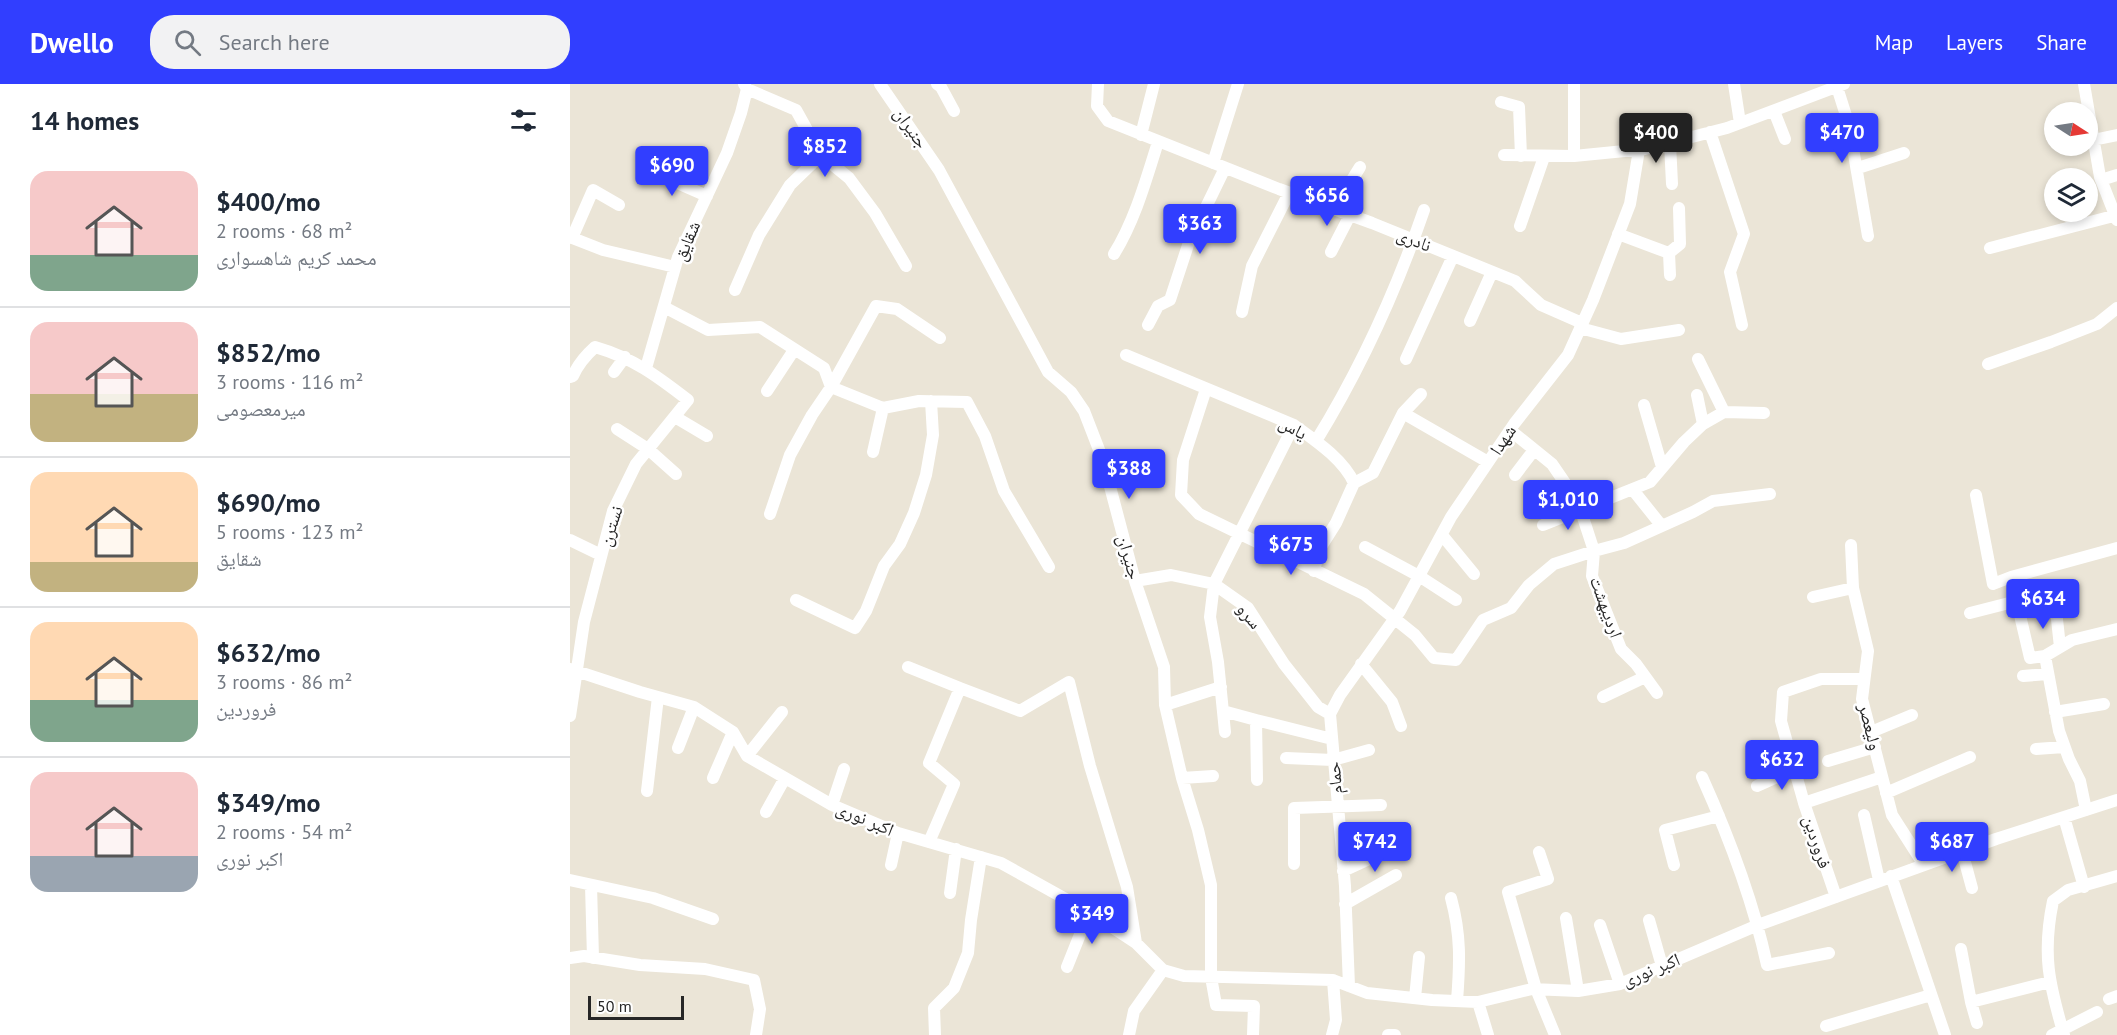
<!DOCTYPE html>
<html lang="en">
<head>
<meta charset="utf-8">
<style>
	:root { --surface:#fff; --page:#f2f2f3; --text:#1f2937; --muted:#747a83; --line:#e0e1e3; --accent:#313eff }
	body { margin:0; font-family:"PT Sans","Noto Naskh Arabic",sans-serif; background:var(--page); color:var(--text); height:100vh; display:flex; flex-direction:column; font-size:22px; white-space:nowrap }
	* { box-sizing:border-box; margin:0 }
	p { font-size:20px; color:var(--muted) }
	.icon { flex:none; width:33px; height:33px; fill:none; stroke:currentColor; stroke-width:2; stroke-linecap:round; stroke-linejoin:round }
	.map { position:relative; flex:1; overflow:hidden }
	.details { display:flex; flex-direction:column; background:var(--surface); width:570px }
	.details>* { flex:none }
	.needle { width:39px; rotate:102deg }
	.fabs { position:absolute; left:1474px; top:18px; display:grid; gap:12px }
	.fabs a { display:grid; place-items:center; width:54px; height:54px; border-radius:50%; background:var(--surface); box-shadow:0 3px 9px #0003; font-size:30px }
	.scale { position:absolute; left:18px; bottom:15px; width:96px; box-sizing:border-box; padding-left:6px; border:3px solid #272727; border-top:0; font-size:16px; line-height:21px; white-space:nowrap; color:#272727; -webkit-text-stroke:4px #fff; paint-order:stroke }
	.price { position:absolute; translate:-50% -51px; padding:0 14px; border-radius:6px; background:var(--accent); color:#fff; font-size:20px; line-height:39px; filter:drop-shadow(0 2px 3px #0008) }
	.price::after { content:''; position:absolute; left:50%; top:36px; width:18px; height:14px; margin-left:-9px; background:inherit; clip-path:polygon(0 0,100% 0,50% 100%) }
	.price.active { background:#222; color:#fff }
	ul { padding:0; list-style:none }
	li { display:flex; align-items:center; gap:18px; height:150px; padding:0 30px }
	li+li { border-top:2px solid var(--line) }
	li span { display:grid; place-items:center; flex:none; width:168px; height:120px; border-radius:18px; color:#555 }
	li>.icon { margin-inline-start:auto }
	span .icon { width:72px; height:72px; fill:#fffc; stroke-width:1 }
	li b { font-size:26px }
	h2 { display:flex; justify-content:space-between; align-items:center; height:72px; padding:0 30px; font-size:26px }
	header { display:flex; align-items:center; gap:36px; box-sizing:border-box; height:84px; padding:0 30px; background:var(--accent); color:#fff }
	header strong { font-size:28px }
	nav { display:flex; gap:33px; margin-inline-start:auto; font-size:21px }
	.search { width:420px; height:54px; background:var(--page); display:flex; align-items:center; gap:15px; box-sizing:border-box; padding:0 21px; border-radius:24px; color:var(--muted); font-size:22px }
	main { display:flex; flex:1; min-height:0 }
	.map>svg:first-child { display:block }
	.lines { fill:none; stroke-linecap:round; stroke-linejoin:round }
	.street { stroke:#fff; stroke-width:12 }
	.labels { text-anchor:middle; stroke-width:5; stroke-linejoin:round; paint-order:stroke }
	.street-label { font-size:18px; fill:#272727; stroke:#fff }
</style>
</head>
<body>
<header>
<strong>Dwello</strong>
<div class="search"><svg class="icon" aria-label="search" viewBox="0 0 24 24"><circle cx="10" cy="10" r="6"/><path d="M15 15l6 6"/></svg>Search here</div>
<nav><a>Map</a><a>Layers</a><a>Share</a></nav>
</header>
<main>
<section class="details">
<h2>14 homes<svg class="icon" aria-label="filters" viewBox="0 0 24 24"><path d="M4 7h16M4 17h16"/><circle cx="9" cy="7" r="2"/><circle cx="15" cy="17" r="2"/></svg></h2>
<ul>
<li><span style="background:linear-gradient(#f6c9c9 70%,#7fa58c 0)"><svg class="icon" aria-label="home" viewBox="0 0 24 24"><path d="M3 11l9-7 9 7M6 9v11h12V9"/></svg></span><div><b>$400/mo</b><p>2 rooms · 68 m²</p><p>محمد کریم شاهسواری</p></div></li>
<li><span style="background:linear-gradient(#f6c9c9 60%,#c2b280 0)"><svg class="icon" aria-label="home" viewBox="0 0 24 24"><path d="M3 11l9-7 9 7M6 9v11h12V9"/></svg></span><div><b>$852/mo</b><p>3 rooms · 116 m²</p><p>میرمعصومی</p></div></li>
<li><span style="background:linear-gradient(#ffd9b3 75%,#c2b280 0)"><svg class="icon" aria-label="home" viewBox="0 0 24 24"><path d="M3 11l9-7 9 7M6 9v11h12V9"/></svg></span><div><b>$690/mo</b><p>5 rooms · 123 m²</p><p>شقایق</p></div></li>
<li><span style="background:linear-gradient(#ffd9b3 65%,#7fa58c 0)"><svg class="icon" aria-label="home" viewBox="0 0 24 24"><path d="M3 11l9-7 9 7M6 9v11h12V9"/></svg></span><div><b>$632/mo</b><p>3 rooms · 86 m²</p><p>فروردین</p></div></li>
<li><span style="background:linear-gradient(#f6c9c9 70%,#9aa5b1 0)"><svg class="icon" aria-label="home" viewBox="0 0 24 24"><path d="M3 11l9-7 9 7M6 9v11h12V9"/></svg></span><div><b>$349/mo</b><p>2 rooms · 54 m²</p><p>اکبر نوری</p></div></li>
</ul>
</section>
<div class="map">
<svg width="1547" height="951" viewBox="0 0 1547 951">
	<rect width="100%" height="100%" fill="#ebe5d7"/>
	<g class="lines">
		<path class="street" d="M310,0L369,86L478,288L501,308L514,327L533,376L565,497L594,583L595,621L612,694L628,746L641,801V893L646,921L684,922L683,951
			M367,0L371,3L384,27
			M528,0L527,22L538,37L709,105L802,139L945,197L971,221L1012,239
			M1004,0V72
			M1164,0L1170,39
			M1514,0L1530,93L1547,136
			M1267,3L1279,41L1298,152
			M177,5L226,26L251,71L279,94L305,129L336,182
			M931,18L949,23L951,72
			M1204,27L1215,55
			M1140,48L1174,150L1160,188L1172,241
			M571,51L584,0
			M1523,56L1547,51
			M1100,59L1102,100
			M934,71L1004,72L1075,65L1157,44L1274,0
			M643,79L668,0
			M1288,84L1334,69
			M80,87L137,112
			M1531,96L1547,91
			M764,125L790,83
			M950,142L974,73
			M1048,150L1099,169L1110,160L1109,124
			M0,153L33,166L105,183
			M2,154L23,106L49,121
			M1420,164L1547,131
			M761,168L780,131
			M1099,169L1100,191
			M544,170C565,136 576,96 588,58
			M165,206L189,151L220,101L251,71
			M94,223L138,246L190,243L254,284L261,303L242,331L220,371L200,430
			M672,228L682,182L719,109
			M900,237L922,188
			M578,241L588,222L600,216L619,158L655,84
			M1010,244L1051,255L1109,246
			M370,254L327,225L306,222L261,303L313,324L349,317L397,318L415,352L434,407L479,483
			M556,271L724,341C746,357 773,375 784,399L766,439L749,466L744,487
			M836,275L883,172
			M1128,275L1154,328
			M1418,280L1481,258L1527,240L1547,224
			M76,284L108,173L157,69L171,29L177,5L174,0
			M44,288L55,273
			M0,293L3,292C8,280 15,272 25,263C63,274 87,292 118,316L66,380L43,427L14,538L0,632
			M636,305L613,376L611,411L629,430L794,510L845,551L864,574L886,576L913,536L941,524L959,501L984,480L1024,467L1054,459L1123,428L1143,417L1200,410
			M197,307L224,266
			M1127,311L1133,340
			M1074,321L1092,383
			M833,329L918,378
			M105,333L137,352
			M47,345L78,365L106,390
			M940,346L982,380L1008,418L1024,467L1022,492L1051,565L1066,580L1087,609
			M746,357C791,284 826,207 854,126
			M303,368L313,324
			M945,391L964,366
			M784,399L803,389L833,329L851,310
			M1063,406L1091,441
			M1406,411L1423,500L1441,493
			M973,441L1080,398L1114,358L1133,340L1154,328L1194,329
			M872,451L904,490
			M0,456L31,471
			M1281,461L1283,504L1298,567L1292,615L1322,731L1354,781
			M795,463L849,492L886,516
			M1547,464L1441,493L1460,574L1475,572L1502,556L1547,545
			M565,497L601,491L644,500L678,524L714,580L748,623L760,630
			M1243,513L1283,504
			M226,516L285,544L296,527L314,482L330,460L344,429L356,391L363,351L361,317
			M1486,526L1490,563
			M1400,529L1447,517
			M1475,572L1489,647L1499,675L1510,697L1516,726
			M791,580L822,618L831,642
			M338,583L390,604
			M0,585L70,608L124,623L163,648L177,672L262,721L328,749L431,779L519,828L566,859L593,886L614,892L763,896L797,909L862,916L908,918L962,905L1008,907L1050,900L1188,841L1426,755L1547,716
			M1453,592L1478,590
			M1033,613L1075,593
			M595,621L651,603
			M653,627L686,636
			M1485,628L1534,620
			M655,648L648,578L640,533L644,500L724,341
			M1301,648L1342,631
			M108,664L124,623
			M1466,665L1494,663
			M177,672L212,628
			M716,674L763,676L799,666
			M1258,677L1305,663
			M1132,693C1159,753 1183,816 1197,881L1259,869
			M143,694L163,648
			M612,694L643,692
			M687,696L686,636L762,655
			M1187,702L1225,685
			M77,707L88,613
			M1316,709L1400,673
			M1234,719L1312,693
			M262,721L274,685
			M196,728L215,694
			M1294,731L1309,796
			M1494,733L1514,803
			M359,758L384,700L359,679L390,604L450,627L499,598L520,682L557,803L566,859
			M1392,767L1402,804
			M969,768L978,795L938,808L966,905L985,951
			M724,780V724L811,721
			M321,781L328,749
			M1104,781L1095,746L1149,732
			M773,787L823,764
			M1321,792L1375,951
			M0,796L83,814L143,835
			M21,801L23,874
			M380,809L386,765
			M1266,813L1234,719L1211,637L1213,608L1251,595H1294
			M881,814C891,851 890,878 887,917
			M775,820L826,791
			M996,834L1008,907
			M1079,836L1092,882
			M1030,841L1050,900
			M1391,865L1401,918L1407,939
			M0,874L14,872L70,881L135,885L184,896L190,925L186,951
			M497,883L519,828
			M779,902L775,802L760,630L770,611L830,527L881,433L944,340L998,271L1023,216L1060,120L1069,66
			M845,914L849,873
			M1539,915L1547,912
			M908,918L918,951
			M1401,918L1480,898
			M1256,942L1361,911
			M365,951L364,924L384,904L398,869L401,836L411,773
			M559,951L564,927L593,886
			M762,951L766,936L763,896
			M818,951H825
			M1482,951L1527,928
			M1494,951C1479,900 1472,870 1483,817L1498,806L1547,792"/>
	</g>
	<g class="labels">
		<g class="street-label">
			<text transform="translate(341 44) rotate(55)" y="6">جنیران</text>
			<text transform="translate(844 156) rotate(22)" y="6">نادری</text>
			<text transform="translate(117 157) rotate(-67)" y="6">شقایق</text>
			<text transform="translate(723 344) rotate(29)" y="6">یاس</text>
			<text transform="translate(933 356) rotate(-56)" y="6">شهدا</text>
			<text transform="translate(41 442) rotate(-72)" y="6">نسترن</text>
			<text transform="translate(559 473) rotate(74)" y="6">جنیران</text>
			<text transform="translate(1036 523) rotate(70)" y="6">اردیبهشت</text>
			<text transform="translate(679 532) rotate(50)" y="6">سرو</text>
			<text transform="translate(1300 643) rotate(76)" y="6">ولیعصر</text>
			<text transform="translate(765 694) rotate(-95)" y="6">حمام</text>
			<text transform="translate(295 735) rotate(23)" y="6">اکبر نوری</text>
			<text transform="translate(1247 758) rotate(72)" y="6">فروردین</text>
			<text transform="translate(1081 886) rotate(-22)" y="6">اکبر نوری</text>
		</g>
	</g>
</svg>
<div class="fabs">
<a><svg class="needle" viewBox="-14 -14 28 28"><path d="M0-13l5 13h-10z" fill="#e53935"/><path d="M0 13l5-13h-10z" fill="#747a83"/></svg></a>
<a><svg class="icon" aria-label="layers" viewBox="0 0 24 24"><path d="M12 4l9 5-9 5-9-5zM3 14l9 5 9-5"/></svg></a>
</div>
<div class="scale">50 m</div>
<b class="price active" style="left:1086px;top:80px">$400</b>
<b class="price" style="left:1272px;top:80px">$470</b>
<b class="price" style="left:255px;top:94px">$852</b>
<b class="price" style="left:102px;top:113px">$690</b>
<b class="price" style="left:757px;top:143px">$656</b>
<b class="price" style="left:630px;top:171px">$363</b>
<b class="price" style="left:559px;top:416px">$388</b>
<b class="price" style="left:998px;top:447px">$1,010</b>
<b class="price" style="left:721px;top:492px">$675</b>
<b class="price" style="left:1473px;top:546px">$634</b>
<b class="price" style="left:1212px;top:707px">$632</b>
<b class="price" style="left:805px;top:789px">$742</b>
<b class="price" style="left:1382px;top:789px">$687</b>
<b class="price" style="left:522px;top:861px">$349</b>
</div>
</main>
</body>
</html>
